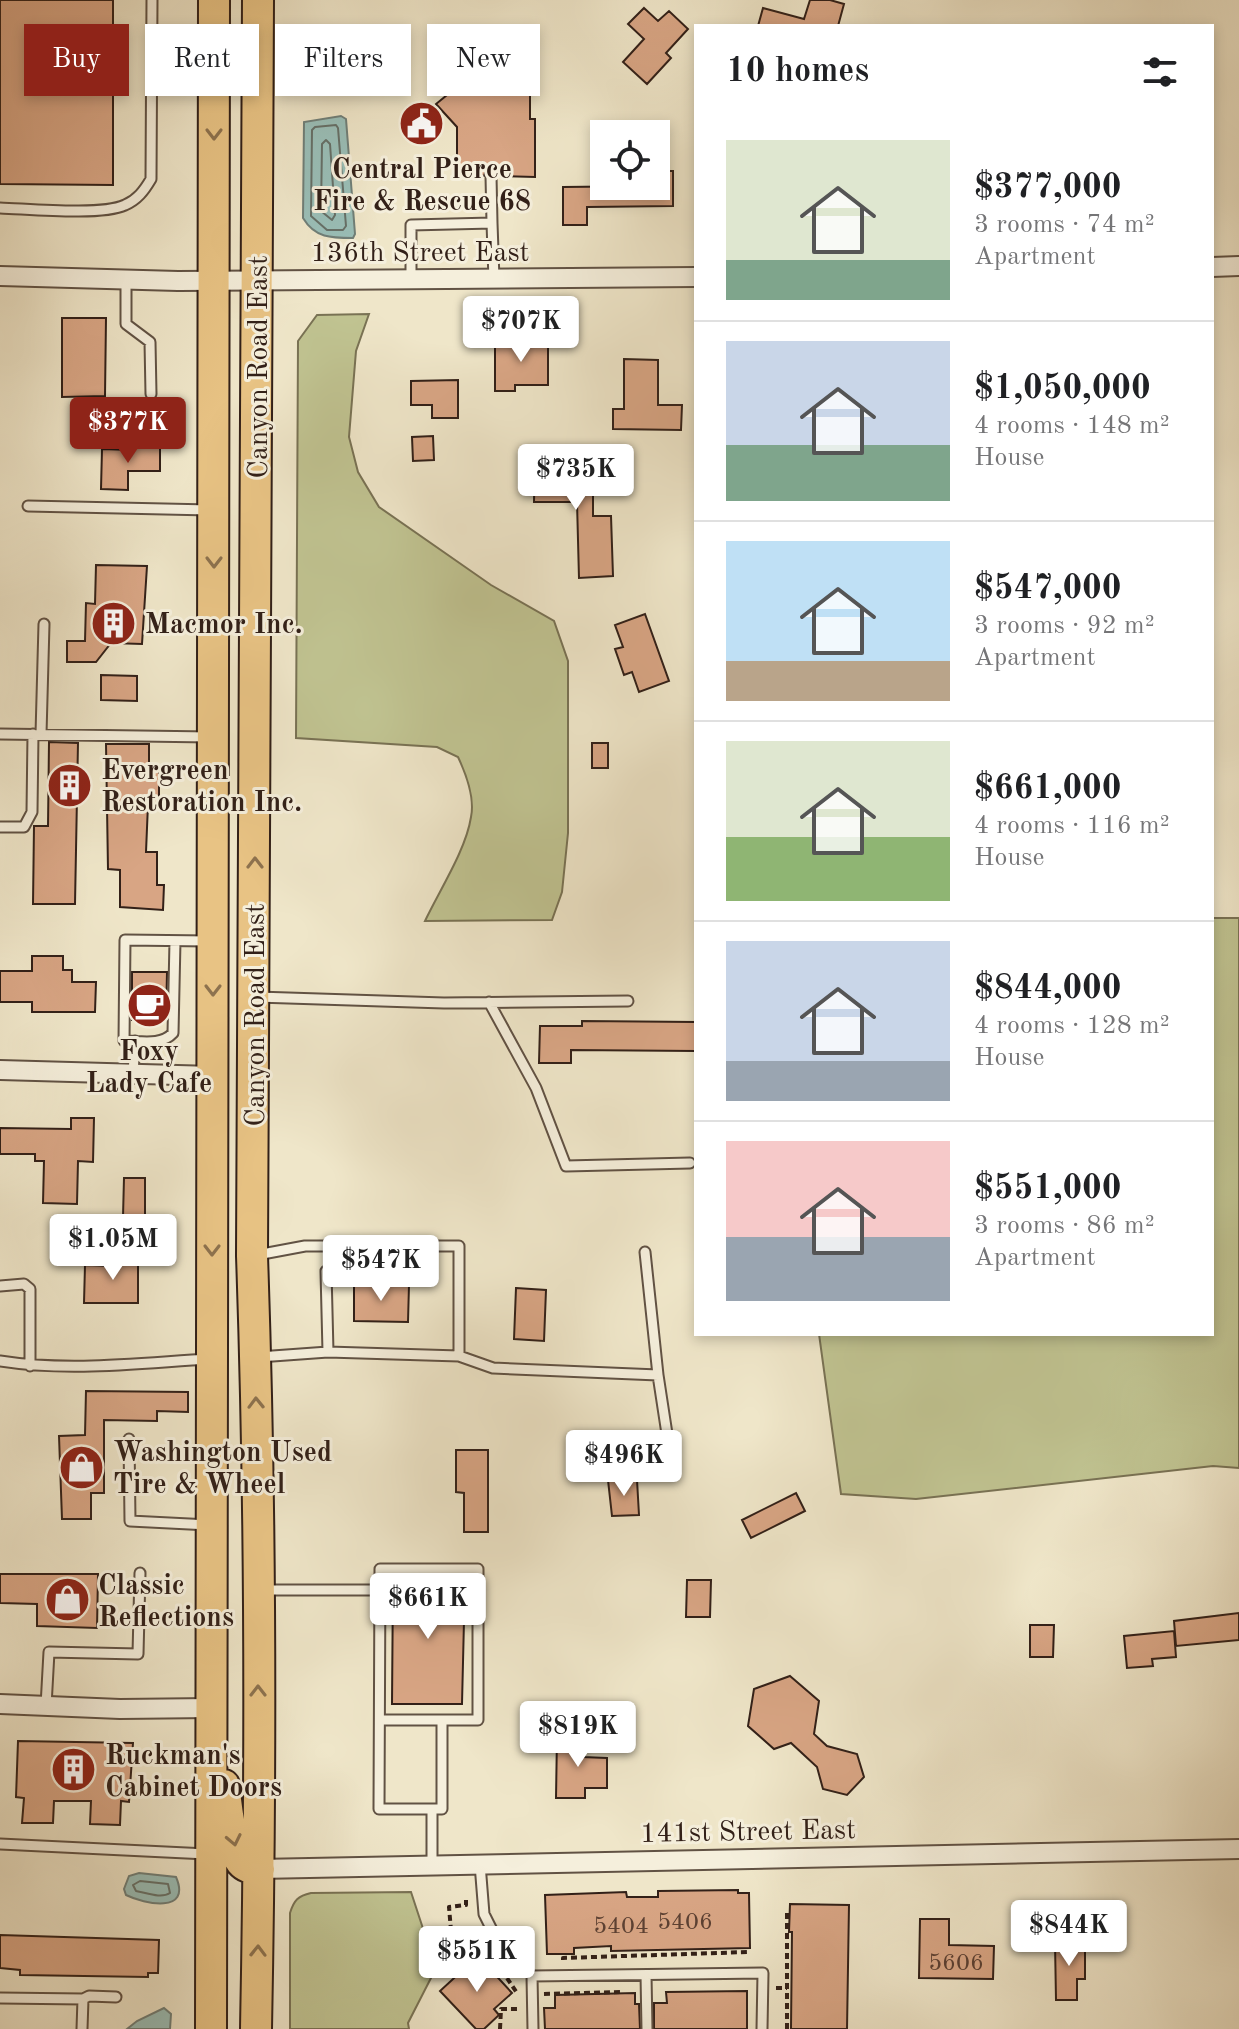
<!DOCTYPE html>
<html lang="en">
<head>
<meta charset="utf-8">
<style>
	:root { --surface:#fff; --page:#f6f6f6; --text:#202124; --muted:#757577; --line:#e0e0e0; --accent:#8f2418 }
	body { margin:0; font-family:"Old Standard TT",serif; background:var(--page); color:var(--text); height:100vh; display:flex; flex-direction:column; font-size:30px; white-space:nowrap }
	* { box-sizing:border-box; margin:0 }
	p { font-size:26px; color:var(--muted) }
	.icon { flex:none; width:44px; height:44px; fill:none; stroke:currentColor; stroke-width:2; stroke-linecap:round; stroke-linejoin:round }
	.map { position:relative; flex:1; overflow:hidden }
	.panel { position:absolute; left:694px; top:24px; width:520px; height:1312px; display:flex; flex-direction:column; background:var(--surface); border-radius:0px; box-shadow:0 4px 12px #0003 }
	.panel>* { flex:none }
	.banner { position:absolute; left:24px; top:24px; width:550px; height:72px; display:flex; gap:16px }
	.tools { position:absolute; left:590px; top:120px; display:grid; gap:16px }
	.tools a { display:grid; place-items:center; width:80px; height:80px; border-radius:0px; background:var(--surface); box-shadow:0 4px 12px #0003; font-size:40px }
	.price { position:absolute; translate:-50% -68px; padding:0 18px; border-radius:8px; background:#fff; color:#222; font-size:26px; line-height:52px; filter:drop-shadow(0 2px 4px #0008) }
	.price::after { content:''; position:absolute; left:50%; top:48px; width:24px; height:18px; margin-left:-12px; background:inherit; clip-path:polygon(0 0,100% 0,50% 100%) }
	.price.on { background:var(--accent); color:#fff }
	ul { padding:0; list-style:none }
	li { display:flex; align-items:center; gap:24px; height:200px; padding:0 32px }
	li+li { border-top:2px solid var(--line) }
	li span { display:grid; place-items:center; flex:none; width:224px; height:160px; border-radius:0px; color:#555 }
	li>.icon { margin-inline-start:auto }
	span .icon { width:96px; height:96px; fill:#fffc; stroke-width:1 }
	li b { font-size:34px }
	h2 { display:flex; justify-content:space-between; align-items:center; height:96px; padding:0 32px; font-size:34px }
	.tag { padding:0 28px; border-radius:0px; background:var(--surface); box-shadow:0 4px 12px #0003; font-size:28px; line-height:72px }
	.tag.on { background:var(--accent); color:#fff }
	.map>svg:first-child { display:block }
	.green { fill:#c0c391; stroke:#797254; stroke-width:2 }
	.water { fill:#9abfb8; stroke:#707f78; stroke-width:2 }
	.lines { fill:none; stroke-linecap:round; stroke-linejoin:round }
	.shore { stroke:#667068; stroke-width:2 }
	.building { fill:#d8a584; stroke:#322018; stroke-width:2 }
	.lane-casing { stroke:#615244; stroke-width:13 }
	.street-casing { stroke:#615244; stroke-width:22 }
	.primary-casing { stroke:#322018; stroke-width:34 }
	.path { stroke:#322018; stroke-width:4; stroke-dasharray:6 4; stroke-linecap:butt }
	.lane { stroke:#f5efdc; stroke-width:9 }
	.street { stroke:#f5efdc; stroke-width:18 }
	.primary { stroke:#e8c384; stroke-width:30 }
	.oneway { stroke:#8d724e }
	.labels { text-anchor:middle; stroke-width:6; stroke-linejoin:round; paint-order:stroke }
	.number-label { font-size:24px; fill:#5c4133 }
	.poi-label { font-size:28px; font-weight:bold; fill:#322018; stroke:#f5efdc; text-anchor:start }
	.street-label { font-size:28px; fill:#322018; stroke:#f5efdc }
</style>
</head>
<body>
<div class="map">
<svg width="1239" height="2029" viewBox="0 0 1239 2029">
	<rect width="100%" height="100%" fill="#efe6c9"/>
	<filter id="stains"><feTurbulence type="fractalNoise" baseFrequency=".0025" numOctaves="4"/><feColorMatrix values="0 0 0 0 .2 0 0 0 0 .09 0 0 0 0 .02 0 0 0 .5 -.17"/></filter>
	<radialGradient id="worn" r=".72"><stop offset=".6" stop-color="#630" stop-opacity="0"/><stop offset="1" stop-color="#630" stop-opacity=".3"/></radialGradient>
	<path class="green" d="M369,314L356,351L349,437L358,472L379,507L491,585L554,621L568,661V833L562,892L552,920L425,921C439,891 466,850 471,817C475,798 466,774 458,757L437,747L296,738L298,341L317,315Z
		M1212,918H1239V1468L1213,1466L916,1499L841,1494L819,1334H1212Z
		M411,1892L431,1953L433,1974L408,2023L409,2029H290V1913C294,1900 298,1896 311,1893Z"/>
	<path class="water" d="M341,116L346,119L355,234L353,238C331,238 315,238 303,218L304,122Z
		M139,1873L176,1877C192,1914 144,1904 126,1895L124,1889L129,1876Z
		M164,2008L171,2014L170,2029H127L137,2021Z"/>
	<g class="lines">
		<path class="shore" d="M336,125L338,128L346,226L343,230H327L311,216L312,130L315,127Z
			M326,140L330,144L335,215L332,220L321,211L322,144Z
			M140,1881L168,1884L170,1893C161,1899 147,1893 136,1891L133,1885Z"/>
	</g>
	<path class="building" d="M0,0H113V185L0,184Z
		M810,0H830L844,4L838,26H758L763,8L804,19Z
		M644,8L658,21L669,11L688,29L666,53L671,58L647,84L623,62L644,39L628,24Z
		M494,37H530V119H535V177L498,176L497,172L492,169L486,170L484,176H457V127L436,104L447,95V52H458V49H494Z
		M656,171H673V206L587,207V225H563V187L656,186Z
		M62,318H106L105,396L62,397Z
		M495,341H548V385H515V391H495Z
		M624,359L658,360V405H682L681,430L613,429V409H624Z
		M458,380V418H432V405H411V381Z
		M433,436L434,460L413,461L412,437Z
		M130,445H160V471H128V490L101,489L102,449L130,450Z
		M535,447L563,448V480H593V516H611L613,576L579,578L577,502H534Z
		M96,565L147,566L142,644L111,643L96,662H67V641H85L86,603L95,604Z
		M645,614L669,681L639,692L632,672L624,675L615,649L623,647L615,625Z
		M101,675L137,676V701L101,700Z
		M49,742L78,743L75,904H33L34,826H48Z
		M592,743H608V768H592Z
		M106,744H149V771H159V804H148L146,852H157V885H164L163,910L120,907V870L108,869Z
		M32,956H63V970H72V982H96L95,1012H32V1002H0V971H32Z
		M132,972H167L166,1020H132Z
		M582,1021L696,1022V1051L571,1050V1063H539L540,1026H582Z
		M71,1118H94L93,1162L78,1161L77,1204L43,1203L44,1161H35V1154H0V1128L71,1129Z
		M124,1178H145V1217H123Z
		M114,1255H138V1303H84L85,1265L113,1266Z
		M354,1284L409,1285L408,1322L354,1321Z
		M516,1288L546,1290L544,1341L514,1339Z
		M86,1391L188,1392V1412L157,1411V1421L104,1420V1493H91V1519H62L59,1436L85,1435Z
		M456,1450H488V1532H464V1493L456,1492Z
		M608,1480H637L639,1515L612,1516Z
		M796,1493L805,1511L751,1538L742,1520Z
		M0,1574H98L97,1628L37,1626V1604L0,1603Z
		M393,1579H465L462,1704H392Z
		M687,1580H711L710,1617H686Z
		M1239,1613V1640L1176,1646L1174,1621Z
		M1030,1625H1054L1053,1657H1030Z
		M1174,1631L1176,1657L1152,1659L1153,1666L1127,1668L1124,1636Z
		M790,1676L819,1701L814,1734L827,1746L857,1754L864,1777L847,1795L823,1789L817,1767L791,1743L774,1749L748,1726L754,1689Z
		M557,1736H583V1757L607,1758V1788H585V1798H556Z
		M18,1741L133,1743L129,1802L121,1801L120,1825L90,1824L91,1801H54L53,1823H22L24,1798L16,1797Z
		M738,1890V1893H749L750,1948L611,1951V1946L574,1948V1954H547L545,1895L626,1892L627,1897H658V1891Z
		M790,1904L849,1905L847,2029H791L792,1932H789Z
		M920,1919H949V1945L994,1946L993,1979L919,1978Z
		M0,1935L159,1940L158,1973H148V1977L20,1975V1970L0,1968Z
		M1066,1941H1085V1979H1077V2000H1056L1055,1942Z
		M478,1956L512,1993L494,2009L499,2015L484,2029H476L440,1991Z
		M747,1991V2029H654V2003H667L666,1992Z
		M635,1993V2004H639L640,2029H545L544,2008H555V1995Z"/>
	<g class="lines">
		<defs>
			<path id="lane" d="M491,176L492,223
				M0,208C30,209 101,216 125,205C137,200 144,191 151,179L152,0
				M126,279V324L150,342L151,394
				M411,279V225L492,223L494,279
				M28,506L210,510
				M0,734L210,737
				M41,734L44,624
				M0,827H24L32,812L33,734
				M175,941L173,1033C161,1046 141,1041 124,1041L125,940L209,941
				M257,997L444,1003L628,1001
				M489,1002L536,1088L566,1166L690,1163
				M133,1074L135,1041
				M257,1255L305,1246H459V1356L328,1352L259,1357
				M326,1271L328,1352
				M0,1286L24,1284L30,1289V1366
				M459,1356L493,1368L658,1375L645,1252
				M0,1361C69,1372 140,1363 209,1359
				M658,1375L669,1447
				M129,1439L130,1521L209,1525
				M263,1590H380
				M46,1706L49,1652L138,1654L140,1573
				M380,1720H478V1569H380L379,1809H432V1865
				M432,1809H442V1720
				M0,1844L207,1854
				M480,1864L484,1914L492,1930L532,1976L533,2029
				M646,1975L647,2029
				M532,1976L763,1973L762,2029
				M0,1998L83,1999L82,2029
				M83,1999L89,1996L116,1997"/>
			<path id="street" d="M1212,267L1239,266
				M0,276L178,281L696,277
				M0,1070L213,1076
				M0,1704L120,1709L211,1708
				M259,1869L1239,1849"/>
			<path id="primary" d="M224,1785C227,1804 230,1848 241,1862C246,1868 252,1868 259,1869
				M211,2029L214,0
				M256,2029C261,1771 261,1513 252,1256L258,0"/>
		</defs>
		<use href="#lane" class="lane-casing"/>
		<use href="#street" class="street-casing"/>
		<use href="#primary" class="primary-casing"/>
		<path class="path" d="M466,1900V1905L449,1907L452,1942H466L473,1956L497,1963L517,1993
			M563,1960V1958L748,1952
			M776,1988H787
			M544,1994L623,1992
			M500,2029L501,2009H518
			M787,2029V1909"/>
		<use href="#lane" class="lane"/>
		<use href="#street" class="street"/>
		<use href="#primary" class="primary"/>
	</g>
	<defs><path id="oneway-chevron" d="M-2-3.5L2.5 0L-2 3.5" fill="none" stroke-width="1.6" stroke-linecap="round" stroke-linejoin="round" transform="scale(2)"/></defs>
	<g class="oneway">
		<use href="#oneway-chevron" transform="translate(214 134) rotate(90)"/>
		<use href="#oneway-chevron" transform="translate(214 562) rotate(90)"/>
		<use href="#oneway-chevron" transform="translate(255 863) rotate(-90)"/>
		<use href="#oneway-chevron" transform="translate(213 990) rotate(90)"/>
		<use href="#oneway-chevron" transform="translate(212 1250) rotate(90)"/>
		<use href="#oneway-chevron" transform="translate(256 1403) rotate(-91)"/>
		<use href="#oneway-chevron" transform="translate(258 1691) rotate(-90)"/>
		<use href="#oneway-chevron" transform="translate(234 1840) rotate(78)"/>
		<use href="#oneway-chevron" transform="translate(258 1951) rotate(-89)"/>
	</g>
	<defs>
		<symbol id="civic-disc" viewBox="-11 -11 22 22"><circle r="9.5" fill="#8f2418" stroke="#f5efdc"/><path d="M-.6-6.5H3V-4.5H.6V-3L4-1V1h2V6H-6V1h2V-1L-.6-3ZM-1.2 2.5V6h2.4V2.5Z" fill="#fff"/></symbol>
		<symbol id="building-disc" viewBox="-11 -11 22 22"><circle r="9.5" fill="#8f2418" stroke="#f5efdc"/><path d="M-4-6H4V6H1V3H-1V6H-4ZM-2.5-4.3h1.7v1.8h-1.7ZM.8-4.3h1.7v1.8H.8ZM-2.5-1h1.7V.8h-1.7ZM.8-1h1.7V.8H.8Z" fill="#fff"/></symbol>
		<symbol id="cafe-disc" viewBox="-11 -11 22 22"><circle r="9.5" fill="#8f2418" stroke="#f5efdc"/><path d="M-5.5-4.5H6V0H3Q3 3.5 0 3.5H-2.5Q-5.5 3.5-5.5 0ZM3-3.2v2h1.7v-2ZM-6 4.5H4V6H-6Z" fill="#fff"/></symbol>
		<symbol id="shop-disc" viewBox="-11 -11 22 22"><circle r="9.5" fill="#8f2418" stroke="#f5efdc"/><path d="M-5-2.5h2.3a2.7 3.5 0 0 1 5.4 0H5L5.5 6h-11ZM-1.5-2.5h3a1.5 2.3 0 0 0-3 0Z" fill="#fff"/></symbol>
	</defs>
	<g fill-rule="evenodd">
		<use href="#civic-disc" x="396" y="98" width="51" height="51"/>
		<use href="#building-disc" x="88" y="598" width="51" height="51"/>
		<use href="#building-disc" x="44" y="760" width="51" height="51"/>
		<use href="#cafe-disc" x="124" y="980" width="51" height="51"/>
		<use href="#shop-disc" x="56" y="1442" width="51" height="51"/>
		<use href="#shop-disc" x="42" y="1574" width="51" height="51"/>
		<use href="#building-disc" x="48" y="1744" width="51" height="51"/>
	</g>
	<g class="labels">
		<g class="number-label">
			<text x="685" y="1929">5406</text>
			<text x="621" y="1933">5404</text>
			<text x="956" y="1970">5606</text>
		</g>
		<g class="poi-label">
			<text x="422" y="178" text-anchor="middle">Central Pierce<tspan x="422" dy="32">Fire &amp; Rescue 68</tspan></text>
			<text x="145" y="633">Macmor Inc.</text>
			<text x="101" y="779">Evergreen<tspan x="101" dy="32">Restoration Inc.</tspan></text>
			<text x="149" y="1060" text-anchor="middle">Foxy<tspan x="149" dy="32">Lady Cafe</tspan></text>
			<text x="113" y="1461">Washington Used<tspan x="113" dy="32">Tire &amp; Wheel</tspan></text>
			<text x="98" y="1594">Classic<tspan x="98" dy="32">Reflections</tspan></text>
			<text x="105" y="1764">Ruckman's<tspan x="105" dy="32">Cabinet Doors</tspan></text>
		</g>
		<g class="street-label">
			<text x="420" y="261">136th Street East</text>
			<text transform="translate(257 367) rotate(-90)" y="10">Canyon Road East</text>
			<text transform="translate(254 1015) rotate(-90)" y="10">Canyon Road East</text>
			<text transform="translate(748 1830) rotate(-1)" y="10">141st Street East</text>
		</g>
	</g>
	<rect width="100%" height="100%" filter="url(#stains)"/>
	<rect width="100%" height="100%" fill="url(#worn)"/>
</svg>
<div class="tools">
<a><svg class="icon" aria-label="locate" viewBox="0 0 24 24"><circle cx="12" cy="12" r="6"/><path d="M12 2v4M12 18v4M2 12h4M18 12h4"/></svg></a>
</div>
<b class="price" style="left:521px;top:364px">$707K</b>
<b class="price on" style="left:128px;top:465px">$377K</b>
<b class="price" style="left:576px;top:512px">$735K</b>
<b class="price" style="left:113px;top:1282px">$1.05M</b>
<b class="price" style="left:381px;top:1303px">$547K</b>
<b class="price" style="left:624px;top:1498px">$496K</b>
<b class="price" style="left:428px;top:1641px">$661K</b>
<b class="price" style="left:578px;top:1769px">$819K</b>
<b class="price" style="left:1069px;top:1968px">$844K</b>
<b class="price" style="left:477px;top:1994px">$551K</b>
<div class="banner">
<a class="tag on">Buy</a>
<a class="tag">Rent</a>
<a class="tag">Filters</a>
<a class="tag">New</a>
</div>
<section class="panel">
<h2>10 homes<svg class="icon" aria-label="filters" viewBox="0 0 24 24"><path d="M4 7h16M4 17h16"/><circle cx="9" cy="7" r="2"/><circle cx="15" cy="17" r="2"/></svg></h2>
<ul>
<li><span style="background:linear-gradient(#dfe7d0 75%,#7fa58c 0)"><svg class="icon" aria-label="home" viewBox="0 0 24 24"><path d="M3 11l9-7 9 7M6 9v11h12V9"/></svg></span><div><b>$377,000</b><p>3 rooms · 74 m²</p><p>Apartment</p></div></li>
<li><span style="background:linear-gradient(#c9d6e8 65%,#7fa58c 0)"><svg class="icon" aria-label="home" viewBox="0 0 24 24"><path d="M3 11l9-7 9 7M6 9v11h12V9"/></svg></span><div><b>$1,050,000</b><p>4 rooms · 148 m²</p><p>House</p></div></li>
<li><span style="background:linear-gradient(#bfe0f5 75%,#b9a48a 0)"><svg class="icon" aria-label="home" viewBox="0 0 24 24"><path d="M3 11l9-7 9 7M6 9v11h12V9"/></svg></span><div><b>$547,000</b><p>3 rooms · 92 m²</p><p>Apartment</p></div></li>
<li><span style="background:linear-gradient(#dfe7d0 60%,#8fb573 0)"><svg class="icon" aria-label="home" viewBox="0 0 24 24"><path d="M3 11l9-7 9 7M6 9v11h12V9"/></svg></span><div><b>$661,000</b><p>4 rooms · 116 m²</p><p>House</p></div></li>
<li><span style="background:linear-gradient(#c9d6e8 75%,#9aa5b1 0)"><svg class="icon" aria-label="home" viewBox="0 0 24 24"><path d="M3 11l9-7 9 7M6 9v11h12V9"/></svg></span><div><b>$844,000</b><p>4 rooms · 128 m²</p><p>House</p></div></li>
<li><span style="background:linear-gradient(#f6c9c9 60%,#9aa5b1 0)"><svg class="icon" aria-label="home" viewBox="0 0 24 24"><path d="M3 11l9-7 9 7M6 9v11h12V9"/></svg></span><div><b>$551,000</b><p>3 rooms · 86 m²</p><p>Apartment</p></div></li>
</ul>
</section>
</div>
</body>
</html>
